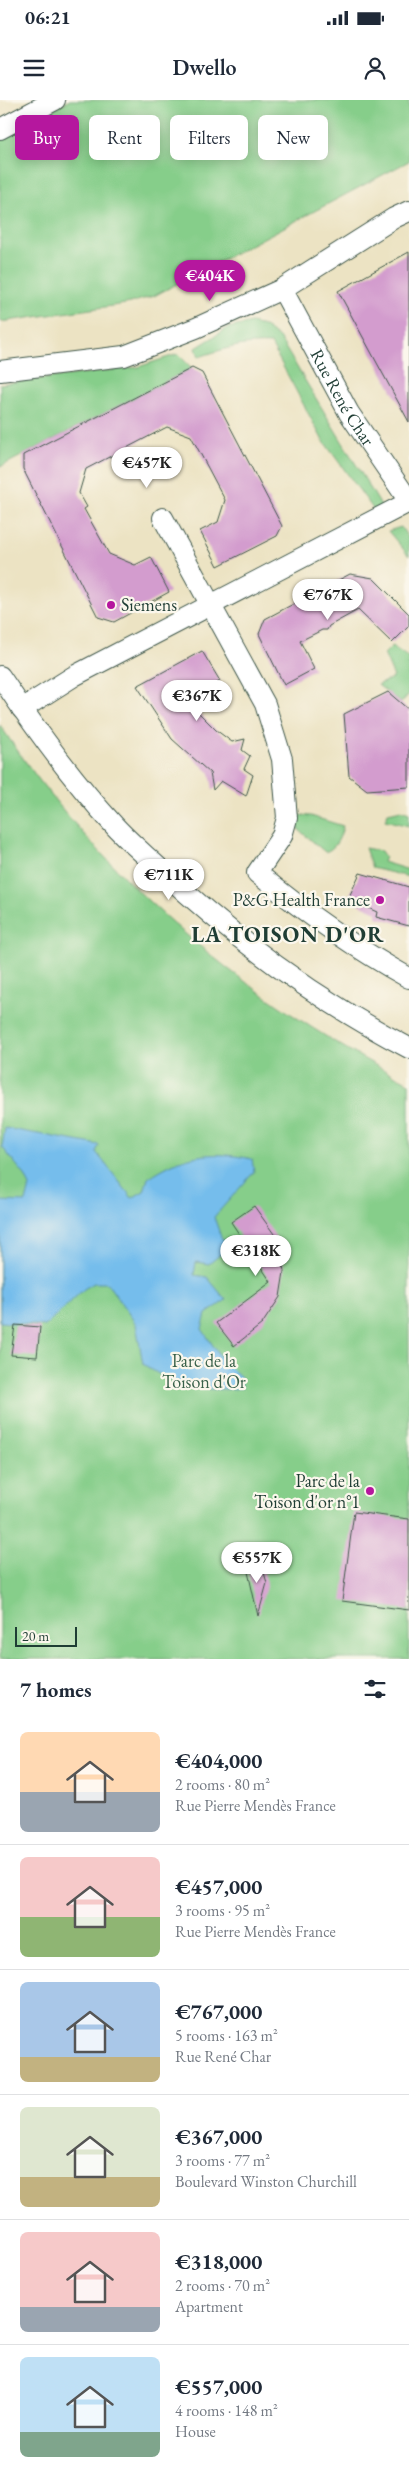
<!DOCTYPE html>
<html lang="en">
<head>
<meta charset="utf-8">
<style>
	:root { --surface:#fff; --page:#f6f6f7; --text:#1f2937; --muted:#747a83; --line:#e0e1e3; --accent:#b5179e }
	body { margin:0; font-family:"EB Garamond",serif; background:var(--page); color:var(--text); height:100vh; display:flex; flex-direction:column; font-size:19px; white-space:nowrap }
	* { box-sizing:border-box; margin:0 }
	p { font-size:16px; color:var(--muted) }
	.icon { flex:none; width:28px; height:28px; fill:none; stroke:currentColor; stroke-width:2; stroke-linecap:round; stroke-linejoin:round }
	.map { position:relative; height:1559px; overflow:hidden }
	.drawer { display:flex; flex-direction:column; background:var(--surface); flex:1 }
	.drawer>* { flex:none }
	.guide { position:absolute; left:15px; top:15px; width:380px; height:45px; display:flex; gap:10px }
	.scale { position:absolute; left:15px; bottom:12px; width:62px; box-sizing:border-box; padding-left:5px; border:2px solid #1f3d34; border-top:0; font-size:14px; line-height:18px; white-space:nowrap; color:#1f3d34; -webkit-text-stroke:4px #fbf7ec; paint-order:stroke }
	.price { position:absolute; translate:-50% -42px; padding:0 11px; border-radius:18px; background:#fff; color:#222; font-size:16px; line-height:32px; filter:drop-shadow(0 1px 2px #0008) }
	.price::after { content:''; position:absolute; left:50%; top:30px; width:15px; height:11px; margin-left:-8px; background:inherit; clip-path:polygon(0 0,100% 0,50% 100%) }
	.price.on { background:var(--accent); color:#fff }
	ul { padding:0; list-style:none }
	li { display:flex; align-items:center; gap:15px; height:125px; padding:0 20px }
	li+li { border-top:1px solid var(--line) }
	li span { display:grid; place-items:center; flex:none; width:140px; height:100px; border-radius:8px; color:#555 }
	li>.icon { margin-inline-start:auto }
	span .icon { width:60px; height:60px; fill:#fffc; stroke-width:1 }
	li b { font-size:21px }
	h2 { display:flex; justify-content:space-between; align-items:center; height:60px; padding:0 20px; font-size:21px }
	.tag { padding:0 18px; border-radius:8px; background:var(--surface); box-shadow:0 2px 12px #0003; font-size:18px; line-height:45px }
	.tag.on { background:var(--accent); color:#fff }
	.status { display:flex; justify-content:space-between; align-items:center; height:35px; padding:0 25px; background:var(--surface); direction:ltr }
	.status svg { height:14px; fill:currentColor }
	header { display:flex; justify-content:space-between; align-items:center; height:65px; padding:0 20px; background:var(--surface); font-size:22px; font-weight:600 }
	.map>svg:first-child { display:block }
	.green { fill:#86ce8a; stroke:#52865f }
	.water { fill:#74bdec; stroke:#4a7d90 }
	.building { fill:#d39cce }
	.lines { fill:none; stroke-linecap:round; stroke-linejoin:round }
	.minor-casing { stroke:#3e5649; stroke-width:22 }
	.minor { stroke:#fff; stroke-width:20 }
	.poi-dot { fill:#b5179e; stroke:#fbf7ec; stroke-width:2 }
	.labels { text-anchor:middle; stroke-width:4.5; stroke-linejoin:round; paint-order:stroke }
	.street-label { font-size:18px; fill:#1f3d34; stroke:#fbf7ec }
	.poi-label { font-size:18px; fill:#1f3d34; stroke:#fbf7ec; text-anchor:end }
	.park-label { font-size:18px; fill:#39614a; stroke:#fbf7ec }
	.district-label { font-size:22px; font-weight:bold; letter-spacing:1px; fill:#1f3d34; stroke:#fbf7ec }
</style>
</head>
<body>
<div class="status"><b>06:21</b><svg viewBox="0 0 49 12"><path d="M0 12V9h3v3zM5 12V6h3v6zM10 12V3h3v9zM15 12V0h3v12zM26 1h20v11H26zM47 4h2v5h-2z"/></svg></div>
<header><svg class="icon" aria-label="menu" viewBox="0 0 24 24"><path d="M4 6h16M4 12h16M4 18h16"/></svg>Dwello<svg class="icon" aria-label="person" viewBox="0 0 24 24"><circle cx="12" cy="8" r="4"/><path d="M4 21q1-7 8-7t8 7"/></svg></header>
<div class="map">
<svg width="409" height="1559" viewBox="0 0 409 1559">
	<rect width="100%" height="100%" fill="#fbf7ec"/>
	<filter id="ink" filterUnits="userSpaceOnUse"><feTurbulence type="fractalNoise" baseFrequency=".02" numOctaves="2"/><feDisplacementMap in="SourceGraphic" scale="10" xChannelSelector="R" yChannelSelector="G"/><feConvolveMatrix kernelMatrix="1 2 1 2 8 2 1 2 1" color-interpolation-filters="sRGB"/></filter>
	<filter id="wash" filterUnits="userSpaceOnUse"><feTurbulence type="fractalNoise" baseFrequency=".0096" numOctaves="4" result="noise"/><feDisplacementMap in="SourceGraphic" scale="20" xChannelSelector="R" yChannelSelector="G"/><feGaussianBlur stdDeviation="1.12" result="paint"/><feColorMatrix in="noise" values="0 0 0 0 0 0 0 0 0 0 0 0 0 0 0 0 0 1.4 0 .05"/><feComposite in="paint" operator="in"/></filter>
	<g filter="url(#wash)">
		<rect width="100%" height="100%" fill="#ece3c3"/>
		<path class="green" d="M70,0H409V61L154,196L126,204L0,222V37Z
			M251,223L264,226L280,239L383,409L376,413L322,339L271,244C245,242 223,249 199,257L196,248L228,228Z
			M178,254L192,268L0,367V284L138,267Z
			M401,427L409,439V456L388,431Z
			M392,546L409,558V594L401,603L378,585L394,577L384,554Z
			M0,625C101,778 246,900 409,983V1559H0Z
			M401,710L409,713V726L385,720L388,713Z
			M298,715L311,716L343,726C341,736 336,749 325,752L298,729Z
			M365,748L381,751L385,757L383,762L409,770V777L372,768Z"/>
		<path class="water" d="M5,1028L99,1045L96,1052L132,1098L144,1091L148,1078C183,1054 210,1050 252,1059L254,1072L214,1117L221,1137L229,1147L209,1164L196,1162L194,1175L207,1177L226,1200L206,1214L202,1229L224,1262L241,1277L242,1288C202,1292 176,1287 143,1264L136,1224L107,1183H94L84,1189L45,1226L0,1222V1101L26,1102L30,1086L24,1074L2,1047Z"/>
		<g id="blocks">
			<path class="building" d="M409,152V322L338,191Z
				M192,268L202,273L282,426L277,436L218,466L200,431L218,422L225,400L191,336L167,327L86,369L79,393L87,407L84,409L109,454L135,465L151,457L169,492L114,522L98,517L23,369V355Z
				M350,474L373,478L409,514V526L392,543L358,510L329,526L327,530H322L300,541L314,569L284,585L259,534L265,519Z
				M202,551L220,581L187,601L216,630L232,642L245,639L242,650L250,656L244,669L253,675L246,696L221,681L213,690L210,673L172,639L137,586Z
				M388,592L409,610V687L367,690L349,676L344,614Z
				M360,773L409,787V826L376,817L377,812L348,799Z
				M254,1106L274,1134L282,1153L284,1172L280,1197L262,1224L234,1246L216,1223L271,1182L231,1122Z
				M15,1225L40,1227L37,1257L11,1255Z
				M354,1412L409,1419V1510L342,1501Z
				M246,1463L263,1469L267,1483L258,1516Z"/>
		</g>
	</g>
	<g filter="url(#ink)">
		<use href="#blocks" fill-opacity="0" stroke="#3e5649" stroke-width="1"/>
		<g class="lines">
			<defs>
				<g id="minor">
					<path d="M0,29L55,0"/>
					<path id="s1" d="M282,189L349,313L409,401"/>
					<path d="M0,271L124,256L196,228L282,189L394,118L409,111"/>
					<path d="M163,418L265,604L282,659L287,718L282,736L257,773C304,812 355,848 409,878"/>
					<path d="M0,576C34,627 70,677 112,723C126,739 143,753 158,767C234,839 317,900 409,948"/>
					<path d="M22,609L74,576L409,402"/>
				</g>
			</defs>
			<use href="#minor" class="minor-casing"/>
			<use href="#minor" class="minor"/>
		</g>
	</g>
	<g class="poi-dot">
		<circle cx="111" cy="505" r="5"/>
		<circle cx="380" cy="800" r="5"/>
		<circle cx="370" cy="1391" r="5"/>
	</g>
	<g class="labels">
		<g class="street-label">
			<text dy="6" stroke="none"><textPath href="#s1" startOffset="124">Rue René Char</textPath></text>
		</g>
		<g class="poi-label">
			<text x="121" y="511" text-anchor="start">Siemens</text>
			<text x="370" y="806">P&amp;G Health France</text>
			<text x="360" y="1387">Parc de la<tspan x="360" dy="21">Toison d'or n°1</tspan></text>
		</g>
		<g class="park-label">
			<text x="204" y="1267">Parc de la<tspan x="204" dy="21">Toison d'Or</tspan></text>
		</g>
		<g class="district-label">
			<text x="288" y="842">LA TOISON D'OR</text>
		</g>
	</g>
</svg>
<div class="scale">20 m</div>
<b class="price on" style="left:210px;top:202px">€404K</b>
<b class="price" style="left:147px;top:389px">€457K</b>
<b class="price" style="left:328px;top:521px">€767K</b>
<b class="price" style="left:197px;top:622px">€367K</b>
<b class="price" style="left:169px;top:801px">€711K</b>
<b class="price" style="left:256px;top:1177px">€318K</b>
<b class="price" style="left:257px;top:1484px">€557K</b>
<div class="guide">
<a class="tag on">Buy</a>
<a class="tag">Rent</a>
<a class="tag">Filters</a>
<a class="tag">New</a>
</div>
</div>
<section class="drawer">
<h2>7 homes<svg class="icon" aria-label="filters" viewBox="0 0 24 24"><path d="M4 7h16M4 17h16"/><circle cx="9" cy="7" r="2"/><circle cx="15" cy="17" r="2"/></svg></h2>
<ul>
<li><span style="background:linear-gradient(#ffd9b3 60%,#9aa5b1 0)"><svg class="icon" aria-label="home" viewBox="0 0 24 24"><path d="M3 11l9-7 9 7M6 9v11h12V9"/></svg></span><div><b>€404,000</b><p>2 rooms · 80 m²</p><p>Rue Pierre Mendès France</p></div></li>
<li><span style="background:linear-gradient(#f6c9c9 60%,#8fb573 0)"><svg class="icon" aria-label="home" viewBox="0 0 24 24"><path d="M3 11l9-7 9 7M6 9v11h12V9"/></svg></span><div><b>€457,000</b><p>3 rooms · 95 m²</p><p>Rue Pierre Mendès France</p></div></li>
<li><span style="background:linear-gradient(#a9c7e8 75%,#c2b280 0)"><svg class="icon" aria-label="home" viewBox="0 0 24 24"><path d="M3 11l9-7 9 7M6 9v11h12V9"/></svg></span><div><b>€767,000</b><p>5 rooms · 163 m²</p><p>Rue René Char</p></div></li>
<li><span style="background:linear-gradient(#dfe7d0 70%,#c2b280 0)"><svg class="icon" aria-label="home" viewBox="0 0 24 24"><path d="M3 11l9-7 9 7M6 9v11h12V9"/></svg></span><div><b>€367,000</b><p>3 rooms · 77 m²</p><p>Boulevard Winston Churchill</p></div></li>
<li><span style="background:linear-gradient(#f6c9c9 75%,#9aa5b1 0)"><svg class="icon" aria-label="home" viewBox="0 0 24 24"><path d="M3 11l9-7 9 7M6 9v11h12V9"/></svg></span><div><b>€318,000</b><p>2 rooms · 70 m²</p><p>Apartment</p></div></li>
<li><span style="background:linear-gradient(#bfe0f5 75%,#7fa58c 0)"><svg class="icon" aria-label="home" viewBox="0 0 24 24"><path d="M3 11l9-7 9 7M6 9v11h12V9"/></svg></span><div><b>€557,000</b><p>4 rooms · 148 m²</p><p>House</p></div></li>
</ul>
</section>
</body>
</html>
